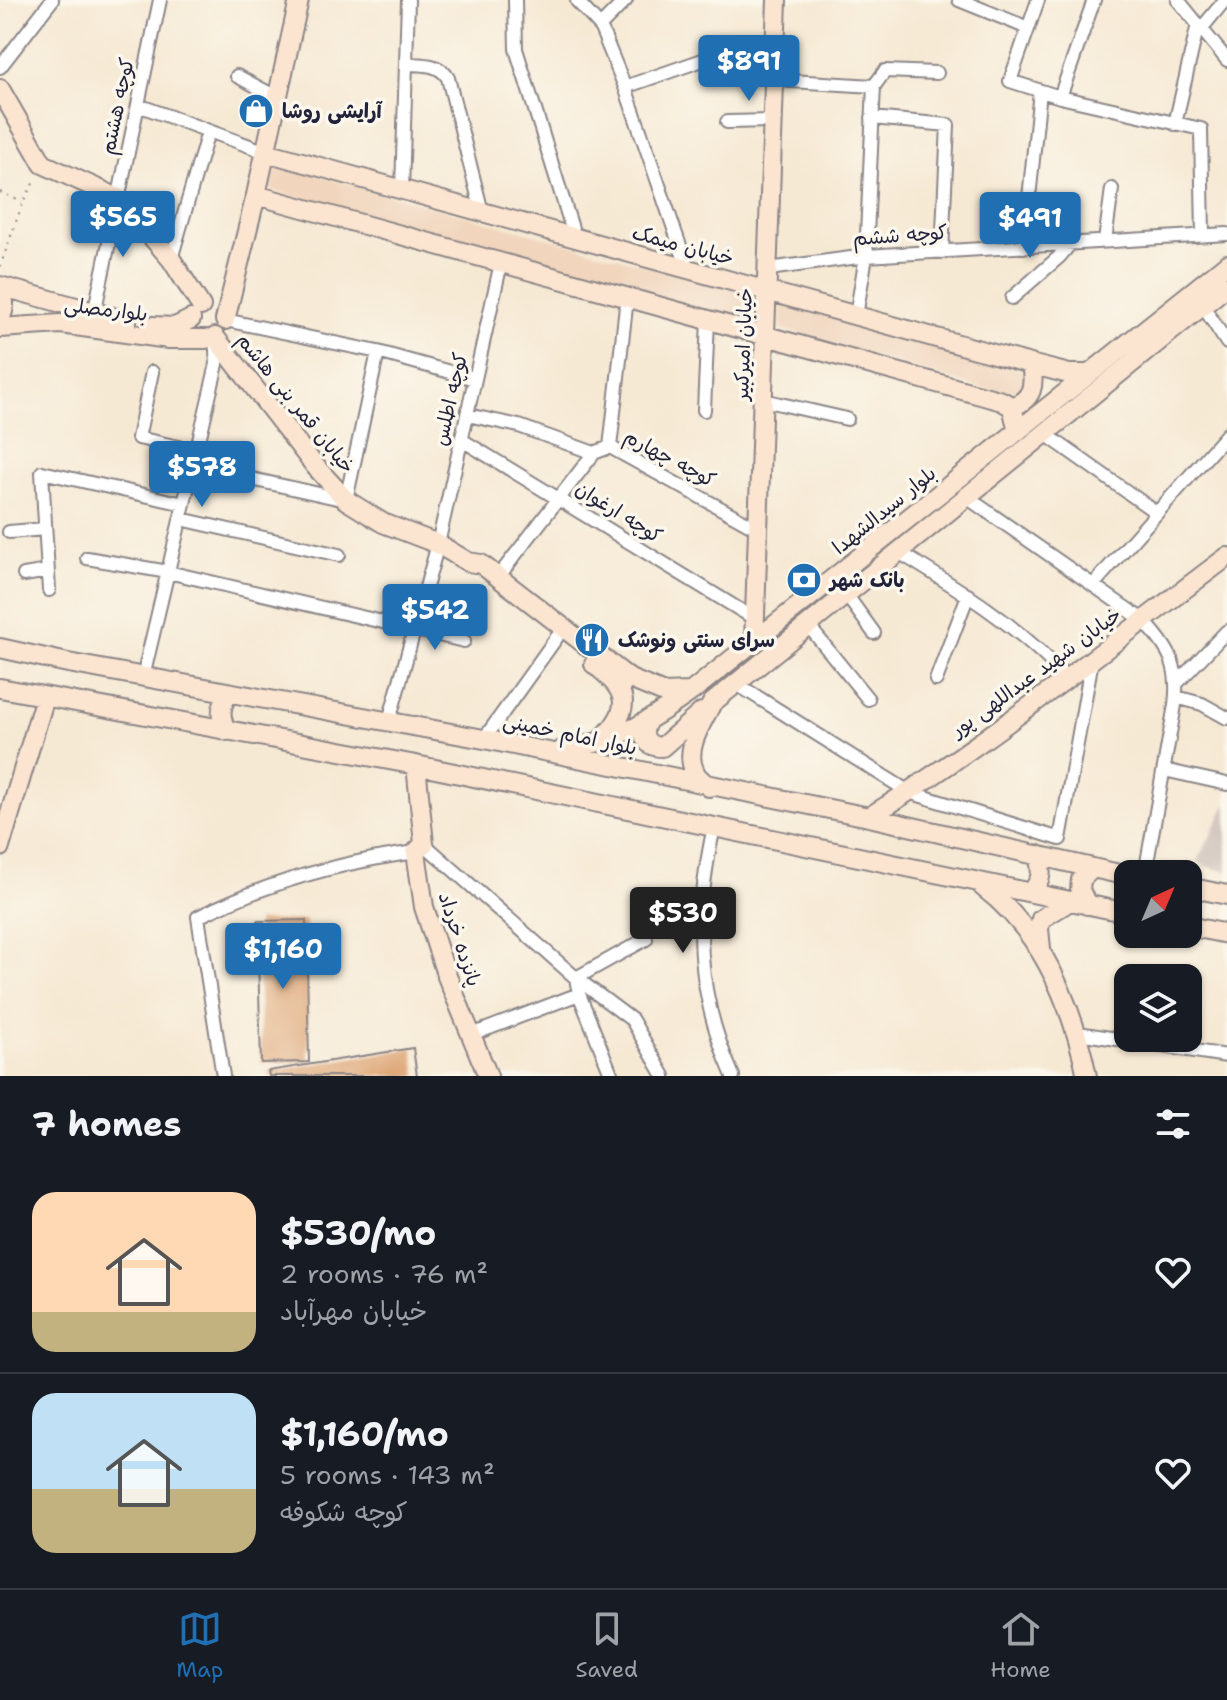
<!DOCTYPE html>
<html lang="en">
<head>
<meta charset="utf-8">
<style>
	:root { --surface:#171b24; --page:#20242c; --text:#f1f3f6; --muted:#9ea1a6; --line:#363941; --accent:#1f6fb2 }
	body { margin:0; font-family:"Shantell Sans","Playpen Sans Arabic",sans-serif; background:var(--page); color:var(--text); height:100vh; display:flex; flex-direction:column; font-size:30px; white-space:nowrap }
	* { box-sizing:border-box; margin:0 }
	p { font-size:26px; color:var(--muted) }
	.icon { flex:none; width:44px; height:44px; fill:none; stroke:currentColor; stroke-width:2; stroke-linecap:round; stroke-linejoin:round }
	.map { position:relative; height:1076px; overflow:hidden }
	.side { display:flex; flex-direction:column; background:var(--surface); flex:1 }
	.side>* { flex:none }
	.needle { width:52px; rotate:44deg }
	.tools { position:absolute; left:1114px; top:860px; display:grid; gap:16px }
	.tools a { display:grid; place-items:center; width:88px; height:88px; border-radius:16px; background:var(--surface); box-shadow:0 2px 6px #0004; font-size:40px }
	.price { position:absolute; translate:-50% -68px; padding:0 18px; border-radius:8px; background:var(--accent); color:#fff; font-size:26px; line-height:52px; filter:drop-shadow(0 2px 4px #0008) }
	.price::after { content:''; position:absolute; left:50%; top:48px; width:24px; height:18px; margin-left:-12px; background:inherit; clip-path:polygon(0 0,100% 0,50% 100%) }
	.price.current { background:#222; color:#fff }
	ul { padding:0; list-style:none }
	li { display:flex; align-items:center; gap:24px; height:200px; padding:0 32px }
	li+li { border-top:2px solid var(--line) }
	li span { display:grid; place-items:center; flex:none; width:224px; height:160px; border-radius:24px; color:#555 }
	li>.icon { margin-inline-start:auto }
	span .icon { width:96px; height:96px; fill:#fffc; stroke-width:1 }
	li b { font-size:34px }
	h2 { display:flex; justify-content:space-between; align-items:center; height:96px; padding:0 32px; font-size:34px }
	.tab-bar { display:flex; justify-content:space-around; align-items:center; height:112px; border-top:2px solid var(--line); background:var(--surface); font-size:22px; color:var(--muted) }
	.tab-bar a { display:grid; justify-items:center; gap:4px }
	.tab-bar .current { color:var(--accent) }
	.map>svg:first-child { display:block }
	.built { fill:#f1d5bd }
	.industrial { fill:#cec1ba }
	.building { fill:#db9f6c }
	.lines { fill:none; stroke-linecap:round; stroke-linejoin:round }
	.street-casing { stroke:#8c8688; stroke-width:16 }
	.secondary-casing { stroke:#8c8688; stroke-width:22 }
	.path { stroke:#8c8688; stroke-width:2; stroke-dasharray:2 6; stroke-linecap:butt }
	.street { stroke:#fff; stroke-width:12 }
	.secondary { stroke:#fce5d0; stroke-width:18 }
	.labels { text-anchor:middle; stroke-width:7; stroke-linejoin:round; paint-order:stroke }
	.street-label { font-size:20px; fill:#22223b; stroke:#fbf7ec }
	.poi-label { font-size:20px; font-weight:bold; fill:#22223b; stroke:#fbf7ec; text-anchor:start }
</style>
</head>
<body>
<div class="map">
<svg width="1227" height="1076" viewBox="0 0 1227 1076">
	<rect width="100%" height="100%" fill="#fbf7ec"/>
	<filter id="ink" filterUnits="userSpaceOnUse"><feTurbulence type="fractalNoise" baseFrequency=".0125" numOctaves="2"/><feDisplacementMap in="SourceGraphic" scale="16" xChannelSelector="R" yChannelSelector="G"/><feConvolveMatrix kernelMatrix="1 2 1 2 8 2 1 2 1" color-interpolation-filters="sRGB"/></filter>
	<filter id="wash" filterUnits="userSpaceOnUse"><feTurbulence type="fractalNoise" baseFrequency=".006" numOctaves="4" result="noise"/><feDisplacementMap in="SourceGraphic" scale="32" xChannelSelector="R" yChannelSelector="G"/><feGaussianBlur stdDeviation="1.8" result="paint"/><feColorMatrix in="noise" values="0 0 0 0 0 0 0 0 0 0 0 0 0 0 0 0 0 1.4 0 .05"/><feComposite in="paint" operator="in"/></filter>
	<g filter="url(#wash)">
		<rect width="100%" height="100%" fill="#f6e9d4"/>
		<path class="built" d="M273,163L751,294L753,325L268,189Z
			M780,302L1028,371L1018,399L781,329Z"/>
		<path class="industrial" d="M1226,805L1227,806V872L1205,866L1198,861Z"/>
		<g id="blocks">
			<path class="building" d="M306,920L309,1062L261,1063L257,921Z
				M413,1048L417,1076H269L268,1071Z"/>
		</g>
	</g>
	<g filter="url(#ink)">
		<use href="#blocks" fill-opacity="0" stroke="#8c8688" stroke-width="2"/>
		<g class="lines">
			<defs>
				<path id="street" d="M515,0L516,49L575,238
					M959,0L1028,28
					M1038,0L1010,81L1060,97L1201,129L1203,235
					M1178,0L1227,60
					M577,1L600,26L625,87L688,269
					M600,26L626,0
					M1201,29L1225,0
					M406,64C423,65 439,63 448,78L482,212
					M0,67L52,0
					M237,76L278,98
					M774,80L874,86L885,71L937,73
					M625,87L714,56
					M1060,97L1094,0
					M138,105L266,152
					M872,118L948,125L942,252
					M727,122L772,121
					M1175,124L1198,24
					M402,190L408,0
					M1105,241L1112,189
					M1024,247L1040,91
					M171,259L208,132
					M768,269L866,256L1227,234
					M1012,298L1059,257L1070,244
					M1203,306L1227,343
					M94,314L160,0
					M856,316L866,256L874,86
					M225,320L378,352L475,379
					M152,372L138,438L197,451
					M763,400L847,419
					M704,410L708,320
					M467,415L519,426L594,453L610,447L758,529
					M1044,433L1157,513
					M462,440L755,619
					M610,447L627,298
					M193,466L346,500L378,352
					M965,496L1143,620C1170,649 1180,666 1175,705L1145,874
					M181,519L339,555
					M9,532L45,529
					M897,551C958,588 1018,625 1067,678
					M87,558L168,572L464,641
					M24,575L48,571
					M498,577L594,453
					M1093,585L1227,434
					M49,590L42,472L184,504
					M845,593L874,633
					M807,624L868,699
					M143,677L217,364L215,337
					M936,680L968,595
					M1178,682L1227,631
					M735,683L909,792L1060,839L1092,660
					M1176,697L1202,704L1227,718
					M389,721L438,544L501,263
					M484,739L557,637
					M1164,770L1227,784
					M714,827C694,917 695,991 733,1076
					M424,844L576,978L632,1020L664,1076
					M1078,1033L1227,1056
					M471,1035L579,994
					M223,1076L198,917C266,883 341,862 416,852
					M612,1076L579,994L576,978L646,939"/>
				<path id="secondary" d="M0,89L43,164L118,198L171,259L201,306
					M266,152L1034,365L1069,374H1089
					M256,195L1002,401L1012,407L1018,431
					M0,286L127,321
					M0,290C6,300 5,309 0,319
					M225,320L256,195L299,0
					M152,326L175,327L191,319
					M0,328L61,324L169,339H206
					M215,337L315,466L346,500L383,523L438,544L468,562L481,564L630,679L664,693L689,692
					M1012,407C1033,399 1035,385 1031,364
					M754,642L777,0
					M0,648L68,663L484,739L869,817L1128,876
					M594,664C629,691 633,708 602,739
					M0,688L416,765L1128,913
					M648,721C639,734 646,747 662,747L702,712
					M227,731C219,717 220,706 229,693
					M562,750C617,742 647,723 692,691L1227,264
					M416,765L424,844L416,852L424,907L446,974L488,1076
					M709,787C705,783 697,777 695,772C683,750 702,723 712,703L1227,286
					M869,817C994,739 1109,645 1227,557
					M0,847L45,697
					M983,887C1042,932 1072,1004 1087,1076
					M1188,887L1227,895
					M1031,892C1043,879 1042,871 1038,855
					M1087,905L1080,890L1081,879L1093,868
					M1188,926L1227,934
					M1041,949L1039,929L1041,919L1070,901"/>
			</defs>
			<use href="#street" class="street-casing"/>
			<use href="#secondary" class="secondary-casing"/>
			<path class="path" d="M0,192L22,202
				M0,267L23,202L35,180"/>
			<use href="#street" class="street"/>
			<use href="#secondary" class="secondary"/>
		</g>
	</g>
	<defs>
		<symbol id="shop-disc" viewBox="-11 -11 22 22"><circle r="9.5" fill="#1f6fb2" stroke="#fbf7ec"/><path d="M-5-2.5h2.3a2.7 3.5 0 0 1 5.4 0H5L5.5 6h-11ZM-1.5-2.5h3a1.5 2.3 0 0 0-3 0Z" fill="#fff"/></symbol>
		<symbol id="bank-disc" viewBox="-11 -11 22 22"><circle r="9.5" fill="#1f6fb2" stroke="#fbf7ec"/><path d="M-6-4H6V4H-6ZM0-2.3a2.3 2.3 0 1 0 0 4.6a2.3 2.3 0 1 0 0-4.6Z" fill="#fff"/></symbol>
		<symbol id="restaurant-disc" viewBox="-11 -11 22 22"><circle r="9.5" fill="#1f6fb2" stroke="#fbf7ec"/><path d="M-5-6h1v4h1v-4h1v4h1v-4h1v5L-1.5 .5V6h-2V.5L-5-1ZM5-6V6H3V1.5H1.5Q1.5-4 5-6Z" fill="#fff"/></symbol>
	</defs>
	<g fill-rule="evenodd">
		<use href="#shop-disc" x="236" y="91" width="40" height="40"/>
		<use href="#bank-disc" x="784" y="560" width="40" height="40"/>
		<use href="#restaurant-disc" x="572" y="620" width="40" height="40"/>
	</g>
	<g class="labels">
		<g class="street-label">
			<text transform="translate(117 106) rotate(-78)" y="7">کوچه هشتم</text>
			<text transform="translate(900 235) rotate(-4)" y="7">کوچه ششم</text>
			<text transform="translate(683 245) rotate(15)" y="7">خیابان میمک</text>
			<text transform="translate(106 309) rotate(7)" y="7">بلوارمصلی</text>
			<text transform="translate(743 344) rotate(-88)" y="7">خیابان امیرکبیر</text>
			<text transform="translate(450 399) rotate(-77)" y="7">کوچه اطلس</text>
			<text transform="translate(296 403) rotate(51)" y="7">خیابان قمر بنی هاشم</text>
			<text transform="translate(670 458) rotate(28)" y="7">کوچه چهارم</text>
			<text transform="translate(884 510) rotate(-39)" y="7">بلوار سیدالشهدا</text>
			<text transform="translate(619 512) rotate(32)" y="7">کوچه ارغوان</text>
			<text transform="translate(1036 672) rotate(-36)" y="7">خیابان شهید عبداللهی پور</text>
			<text transform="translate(570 734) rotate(12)" y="7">بلوار امام خمینی</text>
			<text transform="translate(460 939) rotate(72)" y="7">پانزده خرداد</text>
		</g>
		<g class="poi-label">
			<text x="282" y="118">آرایشی روشا</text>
			<text x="830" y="587">بانک شهر</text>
			<text x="618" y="647">سرای سنتی ونوشک</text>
		</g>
	</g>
</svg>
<div class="tools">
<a><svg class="needle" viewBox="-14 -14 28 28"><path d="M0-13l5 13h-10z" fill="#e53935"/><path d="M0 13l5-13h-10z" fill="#9ea1a6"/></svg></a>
<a><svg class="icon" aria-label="layers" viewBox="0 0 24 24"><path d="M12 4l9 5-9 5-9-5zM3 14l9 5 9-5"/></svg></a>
</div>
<b class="price" style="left:749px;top:103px">$891</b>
<b class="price" style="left:123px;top:259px">$565</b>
<b class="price" style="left:1030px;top:260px">$491</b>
<b class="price" style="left:202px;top:509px">$578</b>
<b class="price" style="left:435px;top:652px">$542</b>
<b class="price current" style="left:683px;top:955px">$530</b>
<b class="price" style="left:283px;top:991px">$1,160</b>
</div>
<section class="side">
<h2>7 homes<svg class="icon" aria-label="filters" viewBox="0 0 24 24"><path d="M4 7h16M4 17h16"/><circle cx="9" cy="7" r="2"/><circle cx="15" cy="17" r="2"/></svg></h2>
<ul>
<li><span style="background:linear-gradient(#ffd9b3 75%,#c2b280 0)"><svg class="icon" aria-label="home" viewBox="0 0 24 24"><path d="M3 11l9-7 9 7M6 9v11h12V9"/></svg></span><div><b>$530/mo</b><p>2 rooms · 76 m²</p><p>خیابان مهرآباد</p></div><svg class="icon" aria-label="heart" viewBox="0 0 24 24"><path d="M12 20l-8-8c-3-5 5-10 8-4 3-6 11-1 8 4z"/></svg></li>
<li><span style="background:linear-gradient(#bfe0f5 60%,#c2b280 0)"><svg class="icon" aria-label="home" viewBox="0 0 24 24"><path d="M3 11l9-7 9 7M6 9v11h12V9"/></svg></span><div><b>$1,160/mo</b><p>5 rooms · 143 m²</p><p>کوچه شکوفه</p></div><svg class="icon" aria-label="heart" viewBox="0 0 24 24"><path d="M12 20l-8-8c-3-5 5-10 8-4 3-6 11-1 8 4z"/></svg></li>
</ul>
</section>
<nav class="tab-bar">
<a class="current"><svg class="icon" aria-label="map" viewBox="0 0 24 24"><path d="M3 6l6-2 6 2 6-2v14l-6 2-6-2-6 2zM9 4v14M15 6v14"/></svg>Map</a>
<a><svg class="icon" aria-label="saved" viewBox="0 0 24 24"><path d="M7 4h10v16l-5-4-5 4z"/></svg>Saved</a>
<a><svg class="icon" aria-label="home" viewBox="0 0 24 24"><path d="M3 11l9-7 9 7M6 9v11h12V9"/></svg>Home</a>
</nav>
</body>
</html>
